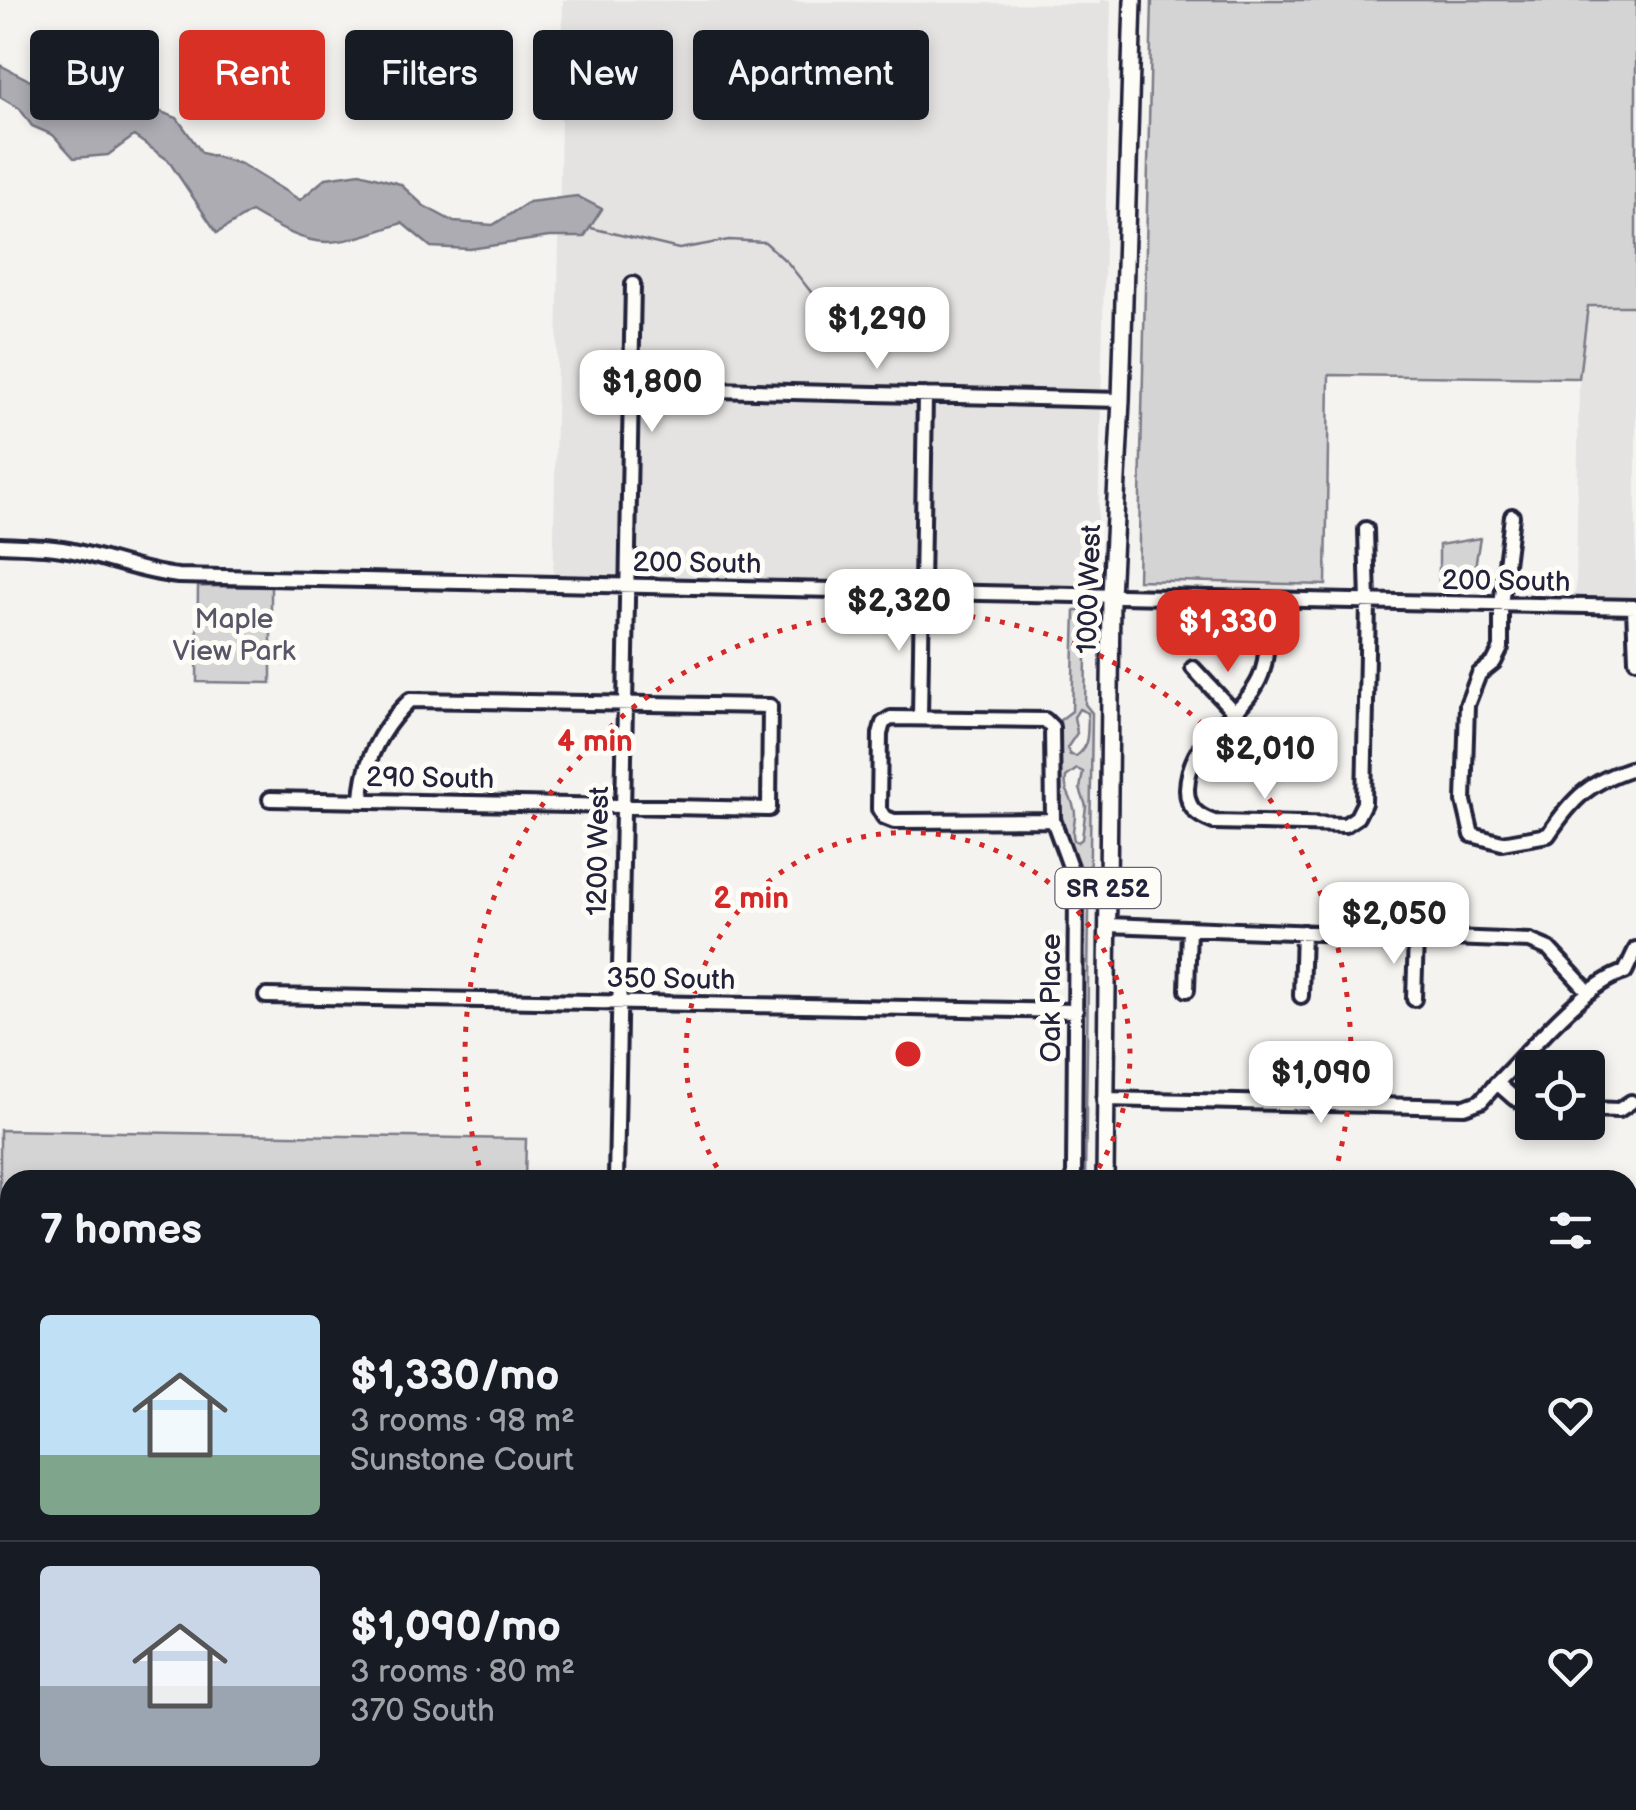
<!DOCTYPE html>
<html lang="en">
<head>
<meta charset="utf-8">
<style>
	:root { --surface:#171b24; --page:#242831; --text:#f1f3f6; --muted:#9ea1a6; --line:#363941; --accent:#d93025 }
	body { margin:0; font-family:"Balsamiq Sans",sans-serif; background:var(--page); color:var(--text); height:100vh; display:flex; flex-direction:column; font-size:38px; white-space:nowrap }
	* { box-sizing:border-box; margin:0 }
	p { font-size:32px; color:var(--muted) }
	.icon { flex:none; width:55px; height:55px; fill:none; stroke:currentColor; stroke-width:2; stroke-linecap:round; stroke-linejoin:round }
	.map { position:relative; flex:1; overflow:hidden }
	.side { position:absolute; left:0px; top:1170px; width:1638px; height:640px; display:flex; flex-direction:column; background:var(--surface); border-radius:30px 30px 0 0; box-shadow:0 5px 15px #0003 }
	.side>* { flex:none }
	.hud { position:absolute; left:30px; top:30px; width:1000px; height:90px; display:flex; gap:20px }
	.fabs { position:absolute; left:1515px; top:1050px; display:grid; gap:20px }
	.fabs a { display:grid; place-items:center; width:90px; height:90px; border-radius:10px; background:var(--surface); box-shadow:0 5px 15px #0003; font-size:50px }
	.price { position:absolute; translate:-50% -85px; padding:0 22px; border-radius:20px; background:#fff; color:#222; font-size:32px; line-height:65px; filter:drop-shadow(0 2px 5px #0008) }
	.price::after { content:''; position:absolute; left:50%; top:60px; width:30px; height:22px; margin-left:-15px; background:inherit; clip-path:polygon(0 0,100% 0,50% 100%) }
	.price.selected { background:var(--accent); color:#fff }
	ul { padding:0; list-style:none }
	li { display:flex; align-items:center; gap:30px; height:250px; padding:0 40px }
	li+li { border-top:2px solid var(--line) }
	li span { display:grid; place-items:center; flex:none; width:280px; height:200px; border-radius:10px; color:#555 }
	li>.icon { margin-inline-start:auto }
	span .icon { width:120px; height:120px; fill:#fffc; stroke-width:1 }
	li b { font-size:42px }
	h2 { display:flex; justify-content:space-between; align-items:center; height:120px; padding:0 40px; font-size:42px }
	.pill { padding:0 35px; border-radius:10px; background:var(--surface); box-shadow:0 5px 15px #0003; font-size:35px; line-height:90px }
	.pill.selected { background:var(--accent); color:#fff }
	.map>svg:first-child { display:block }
	.built { fill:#e4e3e2 }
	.green { fill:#d5d4d5; stroke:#7c7b88; stroke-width:2.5; fill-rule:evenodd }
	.water { fill:#acacb2; stroke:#757582; stroke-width:2.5 }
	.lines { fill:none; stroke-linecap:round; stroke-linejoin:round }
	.stream { stroke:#757582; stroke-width:2.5 }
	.minor-casing { stroke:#22223b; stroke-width:20 }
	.major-casing { stroke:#22223b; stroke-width:22 }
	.minor { stroke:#fdfcf7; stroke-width:12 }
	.major { stroke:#fdfcf7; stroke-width:15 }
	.ring { fill:none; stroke:#d62828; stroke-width:5; stroke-dasharray:5 10 }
	.labels { text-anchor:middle; stroke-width:10; stroke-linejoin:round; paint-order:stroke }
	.shield { fill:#fdfcf7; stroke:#646373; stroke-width:2.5 }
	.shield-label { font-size:25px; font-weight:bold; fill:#22223b }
	.street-label { font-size:28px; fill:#22223b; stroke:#fdfcf7 }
	.park-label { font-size:28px; fill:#585769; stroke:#fdfcf7 }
	.centre { fill:#d62828; stroke:#fdfcf7; stroke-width:5 }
	.ring-label { font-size:30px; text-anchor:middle; font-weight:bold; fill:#d62828; stroke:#fdfcf7; stroke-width:10; stroke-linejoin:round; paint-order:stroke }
</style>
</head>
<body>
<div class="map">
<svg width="1636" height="1810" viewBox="0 0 1636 1810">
	<rect width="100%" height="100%" fill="#f4f3ef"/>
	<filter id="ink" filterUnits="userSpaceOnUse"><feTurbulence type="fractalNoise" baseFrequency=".01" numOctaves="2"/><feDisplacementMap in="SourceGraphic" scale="20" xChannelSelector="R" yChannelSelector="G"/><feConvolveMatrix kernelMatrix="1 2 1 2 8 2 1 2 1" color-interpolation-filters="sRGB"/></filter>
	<g filter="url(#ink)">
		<path class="built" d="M563,0L1099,4L1100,0H1111L1096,605L553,594Z
			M1588,306H1636V613L1571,612L1576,588L1579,378Z
			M1129,1800L1238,1803L1239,1800H1617V1810H1129Z"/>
		<path class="green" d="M1152,0H1636V306H1588L1579,378L1329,375L1326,585L1138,580Z
			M1480,538L1472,584H1439V545Z
			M198,586L271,587V683L197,682Z
			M1075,611H1087L1085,704L1092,713L1085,1180H1079L1084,888L1061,814L1060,720L1072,711ZM1079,709L1088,713C1087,729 1090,748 1076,756L1070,755L1067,748L1077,733L1074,717ZM1077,769L1083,772L1080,789L1086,806L1082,839L1078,842L1074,840C1070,828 1078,820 1074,808C1071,795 1064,792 1066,777Z
			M0,1130L526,1139L525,1180H10V1410H0Z"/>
		<path class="water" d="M0,65L77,105L122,97L177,118L202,153L241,164L300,200L326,178L360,173L400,184L424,206L454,222L493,225L529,202L577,196L602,209L584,237H549L470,249L431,247L402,223C328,248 319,252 251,212L217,233L168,160L134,136L108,155L74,158L53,135L32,126L20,109L0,97Z"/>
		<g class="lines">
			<path class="stream" d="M591,228L679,249L729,240L765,242L788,263L811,292L831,303L891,307"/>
			<defs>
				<path id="minor" d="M632,388L1121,400
					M1512,516L1501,605V648L1494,662L1479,674L1467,705L1464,801L1472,835L1502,843L1548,835C1574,796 1591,781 1636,767
					M0,545C26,546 52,546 78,552C112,560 143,572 178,576L1636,607
					M1266,601C1266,625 1270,658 1259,680C1239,721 1189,734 1187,789C1187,808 1197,816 1214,822L1345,825L1357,817L1364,803L1368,603L1366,529
					M1634,607L1636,660
					M1193,668L1232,710
					M920,717L925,395
					M891,718L1045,720L1052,727L1053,820L894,821L884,817L879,809L880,734L883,723Z
					M270,799C436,803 603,805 769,809L770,706L410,700C381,728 363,761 362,801
					M1053,820L1072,872L1076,892L1074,1174L1072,1180
					M1108,925L1530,941L1549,949L1589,992
					M1187,990L1189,928
					M266,996L1076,1011
					M1301,996L1303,932
					M1414,999L1416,936
					M1497,1083C1528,1052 1586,982 1625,972L1636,949
					M1104,1099L1465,1107L1481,1101L1497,1083L1514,1098L1532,1107
					M1588,1109L1619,1110L1631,1102
					M616,1180L633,284
					M1628,1303H1636
					M1628,1497L1635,1495
					M1628,1560L1636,1561
					M1628,1742L1636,1743
					M341,1808H454
					M58,1810V1800
					M197,1810V1801"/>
				<path id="major" d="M1105,1180L1111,596L1121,400L1133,0
					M0,1711H10
					M1112,1800V1810"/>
			</defs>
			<use href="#minor" class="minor-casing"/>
			<use href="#major" class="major-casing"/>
			<use href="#minor" class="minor"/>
			<use href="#major" class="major"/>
		</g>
	</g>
	<g class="ring">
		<path d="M725 1180A222 222 0 1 1 1091 1180"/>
		<path d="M483 1180A443 443 0 1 1 1333 1180"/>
	</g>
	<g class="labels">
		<rect class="shield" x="1055.5" y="868" width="105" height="40" rx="8"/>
		<g class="shield-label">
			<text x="1108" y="897">SR 252</text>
		</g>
		<g class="street-label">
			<text transform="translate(697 562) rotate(1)" y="10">200 South</text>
			<text transform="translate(1506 580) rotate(1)" y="10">200 South</text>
			<text transform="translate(1088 589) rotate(-88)" y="10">1000 West</text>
			<text transform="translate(430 777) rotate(1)" y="10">290 South</text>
			<text transform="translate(597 851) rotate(-89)" y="10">1200 West</text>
			<text transform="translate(671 978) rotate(1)" y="10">350 South</text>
			<text transform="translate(1050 998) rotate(-90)" y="10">Oak Place</text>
		</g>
		<g class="park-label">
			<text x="234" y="628">Maple<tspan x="234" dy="32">View Park</tspan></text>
		</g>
	</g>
	<circle cx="908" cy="1054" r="15" class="centre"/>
	<g class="ring-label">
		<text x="595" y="751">4 min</text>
		<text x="751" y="908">2 min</text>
	</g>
</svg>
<div class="fabs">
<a><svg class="icon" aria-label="locate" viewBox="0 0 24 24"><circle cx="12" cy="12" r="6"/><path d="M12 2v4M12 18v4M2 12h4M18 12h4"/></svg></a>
</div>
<b class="price" style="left:877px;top:372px">$1,290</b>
<b class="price" style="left:652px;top:435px">$1,800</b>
<b class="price" style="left:899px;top:654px">$2,320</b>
<b class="price selected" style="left:1228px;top:675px">$1,330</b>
<b class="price" style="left:1265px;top:802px">$2,010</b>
<b class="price" style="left:1394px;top:967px">$2,050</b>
<b class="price" style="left:1321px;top:1126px">$1,090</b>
<div class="hud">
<a class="pill">Buy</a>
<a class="pill selected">Rent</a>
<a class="pill">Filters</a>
<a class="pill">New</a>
<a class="pill">Apartment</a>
</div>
<section class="side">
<h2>7 homes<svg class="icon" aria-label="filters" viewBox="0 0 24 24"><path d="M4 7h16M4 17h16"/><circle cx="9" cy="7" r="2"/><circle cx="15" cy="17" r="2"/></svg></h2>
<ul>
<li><span style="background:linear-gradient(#bfe0f5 70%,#7fa58c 0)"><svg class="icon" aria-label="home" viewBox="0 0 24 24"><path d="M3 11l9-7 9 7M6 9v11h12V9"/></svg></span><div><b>$1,330/mo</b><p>3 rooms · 98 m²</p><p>Sunstone Court</p></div><svg class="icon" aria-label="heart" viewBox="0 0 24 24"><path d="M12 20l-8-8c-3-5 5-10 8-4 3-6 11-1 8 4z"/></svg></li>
<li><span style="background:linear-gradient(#c9d6e8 60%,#9aa5b1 0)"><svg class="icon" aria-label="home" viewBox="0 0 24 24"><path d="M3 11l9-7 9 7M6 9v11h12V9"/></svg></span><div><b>$1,090/mo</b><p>3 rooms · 80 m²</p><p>370 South</p></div><svg class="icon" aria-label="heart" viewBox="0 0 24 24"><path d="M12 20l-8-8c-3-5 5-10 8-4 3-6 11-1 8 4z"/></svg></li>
</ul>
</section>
</div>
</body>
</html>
